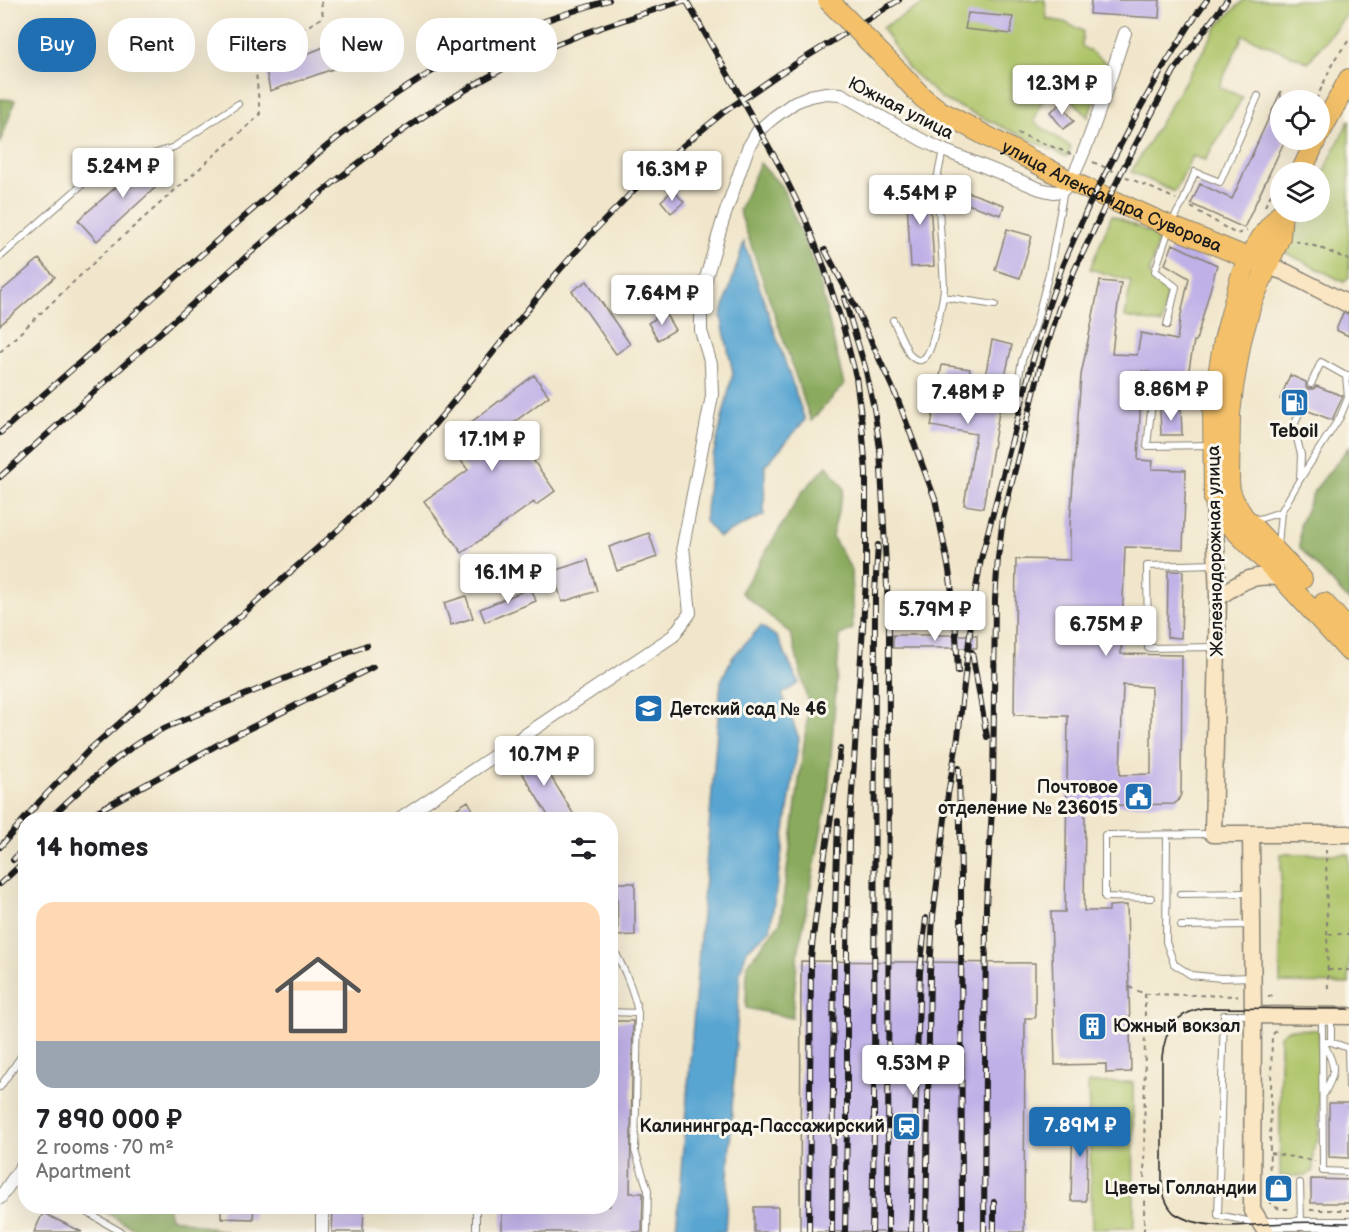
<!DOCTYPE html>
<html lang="en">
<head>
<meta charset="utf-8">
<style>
	:root { --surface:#fff; --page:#f6f6f6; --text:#202124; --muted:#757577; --accent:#1f6fb2 }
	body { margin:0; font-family:"Balsamiq Sans",sans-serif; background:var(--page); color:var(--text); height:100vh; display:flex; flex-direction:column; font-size:22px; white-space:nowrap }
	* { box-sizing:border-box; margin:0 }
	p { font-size:20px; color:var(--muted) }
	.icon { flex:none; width:33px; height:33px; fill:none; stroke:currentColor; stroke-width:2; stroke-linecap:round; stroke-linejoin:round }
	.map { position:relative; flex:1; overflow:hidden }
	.side { position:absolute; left:18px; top:812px; width:600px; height:402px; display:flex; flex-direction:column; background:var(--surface); border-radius:24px; box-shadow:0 6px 24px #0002 }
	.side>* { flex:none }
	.guide { position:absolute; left:18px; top:18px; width:600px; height:54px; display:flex; gap:12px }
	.buttons { position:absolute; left:1270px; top:90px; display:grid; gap:12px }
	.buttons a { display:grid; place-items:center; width:60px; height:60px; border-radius:50%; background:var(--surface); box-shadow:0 6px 24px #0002; font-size:30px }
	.price { position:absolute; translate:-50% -51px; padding:0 14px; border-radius:6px; background:#fff; color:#222; font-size:20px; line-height:39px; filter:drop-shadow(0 2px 3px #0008) }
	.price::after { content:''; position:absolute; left:50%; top:36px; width:18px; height:14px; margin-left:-9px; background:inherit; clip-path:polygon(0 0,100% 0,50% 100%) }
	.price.on { background:var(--accent); color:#fff }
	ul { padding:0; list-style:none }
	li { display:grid; align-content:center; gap:12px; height:318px; padding:0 18px }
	li span { display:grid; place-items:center; height:186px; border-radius:18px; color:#555 }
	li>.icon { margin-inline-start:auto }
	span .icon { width:108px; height:108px; fill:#fffc; stroke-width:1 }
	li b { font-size:26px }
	h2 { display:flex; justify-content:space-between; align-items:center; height:72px; padding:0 18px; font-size:26px }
	.pill { padding:0 21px; border-radius:24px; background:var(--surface); box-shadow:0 6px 24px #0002; font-size:21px; line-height:54px }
	.pill.on { background:var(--accent); color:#fff }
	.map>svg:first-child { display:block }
	.green { fill:#aec469; stroke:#657042; stroke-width:1.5 }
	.forest { fill:#8aaa5d; stroke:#53633c; stroke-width:1.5 }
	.water { fill:#58a5d1; stroke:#3a6076; stroke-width:1.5 }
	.building { fill:#bfb1e7; fill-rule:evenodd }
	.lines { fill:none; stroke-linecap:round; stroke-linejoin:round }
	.lane-casing { stroke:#868174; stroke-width:8 }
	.street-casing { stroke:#868174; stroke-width:14 }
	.secondary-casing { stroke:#868174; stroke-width:19 }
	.primary-casing { stroke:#868174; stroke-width:22 }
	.path { stroke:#868174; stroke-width:2; stroke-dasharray:4.5 4.5; stroke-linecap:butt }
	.lane { stroke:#fff; stroke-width:6 }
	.street { stroke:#fff; stroke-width:12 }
	.secondary { stroke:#fbe6c3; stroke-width:16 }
	.primary { stroke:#f4c16a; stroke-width:20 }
	.tram { stroke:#1c1c1c; stroke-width:1.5 }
	.rail-casing { stroke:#1c1c1c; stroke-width:6 }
	.rail { stroke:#fbf7ec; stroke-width:4; stroke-dasharray:11; stroke-linecap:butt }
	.primary-bridge-casing { stroke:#868174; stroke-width:22; stroke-linecap:butt }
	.primary-bridge { stroke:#f4c16a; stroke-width:20 }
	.labels { text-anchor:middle; stroke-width:6; stroke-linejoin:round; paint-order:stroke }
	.street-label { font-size:18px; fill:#1c1c1c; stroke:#fbf7ec }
	.poi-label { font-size:18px; font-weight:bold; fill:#1c1c1c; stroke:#fbf7ec; text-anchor:end }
</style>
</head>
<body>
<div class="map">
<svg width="1349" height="1232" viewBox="0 0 1349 1232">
	<rect width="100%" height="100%" fill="#fbf7ec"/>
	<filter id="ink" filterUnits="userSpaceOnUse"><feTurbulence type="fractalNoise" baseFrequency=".0167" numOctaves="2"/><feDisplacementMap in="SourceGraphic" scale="12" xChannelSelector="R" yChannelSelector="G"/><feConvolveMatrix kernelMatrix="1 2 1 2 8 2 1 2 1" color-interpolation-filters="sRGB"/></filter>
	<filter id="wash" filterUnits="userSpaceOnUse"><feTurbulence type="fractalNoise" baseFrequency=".008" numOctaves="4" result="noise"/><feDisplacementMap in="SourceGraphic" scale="24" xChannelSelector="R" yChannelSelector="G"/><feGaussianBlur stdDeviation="1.35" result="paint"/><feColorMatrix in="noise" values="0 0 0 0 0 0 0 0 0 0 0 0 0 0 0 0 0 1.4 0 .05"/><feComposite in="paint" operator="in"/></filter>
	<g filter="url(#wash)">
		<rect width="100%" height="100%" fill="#f1e6cb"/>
		<path class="green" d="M930,0H1045L1047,19L1064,22L1083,31L1082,46L1108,64L1088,117L1064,91L1043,99L1034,122L1071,147L1067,157L942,99L908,68L882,28Z
			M1244,0H1349V12L1308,62L1243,35L1219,87L1243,97L1205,160L1192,156L1175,192L1131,172L1219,24Z
			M1349,120V277L1344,282L1284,252L1304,212H1320V179Z
			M1112,215L1159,237L1149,274L1167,290L1162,324L1125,317L1131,281L1090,269Z
			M1281,854H1349V984L1280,983Z
			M1288,1029L1319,1030V1136L1313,1150V1171L1305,1176H1280V1035Z
			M1133,1082L1134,1228L1092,1229L1088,1083Z"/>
		<path class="forest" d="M0,99L15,100L0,144Z
			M760,163L782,187L818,275L844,385L811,421L739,210Z
			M1349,447V601L1300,548V524L1314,491Z
			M827,466L844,488L832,536L851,569L853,629L840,635L828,795L798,953L792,1018L746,1008L747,965L780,923L809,706L791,634L741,592L803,491Z
			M95,1206H169V1217L227,1232H139Z"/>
		<path class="water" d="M744,242L805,420L765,466L764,515L719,537L705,521L710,469L733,373L721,316Z
			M761,626L777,637L799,683L782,694L799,738L770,930L747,950L740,972L725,1232H676L721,681L732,658Z"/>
		<g id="blocks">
			<path class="building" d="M1091,0H1160L1159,18L1090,14Z
				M968,13L1013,17L1011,34L965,29Z
				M329,45L336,68L270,91L266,70Z
				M1281,91V140H1285L1244,228L1191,204L1200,184L1232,199Z
				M1061,104L1074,121L1063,129L1050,112Z
				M152,160L168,176L97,241L78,220L144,163Z
				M929,184L934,266L911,267L906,186Z
				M673,190L684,202L671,213L661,201Z
				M962,190L1004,205L1001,215L958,201Z
				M1007,229L1032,236L1020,278L995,270Z
				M1173,244L1217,265L1196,341H1194L1187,380L1142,371L1138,460L1153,461L1152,469L1186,470L1183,549L1125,547L1121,654L1182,655L1181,794L1178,801L1174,804L1085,806L1084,911H1109V906L1127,905L1131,1072L1106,1073V1064L1055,1065L1051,912H1065L1068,716L1014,715L1016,559L1070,560V523L1081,375L1100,281L1121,283L1115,326L1112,354L1137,355L1141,333L1177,340L1180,319L1189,278L1165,264ZM1123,685L1151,687V774L1120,775Z
				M39,259L55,277L0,325V292Z
				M587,281L630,344L616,354L572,291Z
				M665,313L675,330L658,340L648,323Z
				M1343,313L1349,314V336L1336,330Z
				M992,340L1012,345L1004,381L985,377Z
				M942,365L970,369L966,393L1001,400L983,508L964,505L976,434L931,426Z
				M534,375L549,396L509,426L555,491L536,505L534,502L462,553L424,501L468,470L446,441Z
				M1290,375L1306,382V387L1309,389H1314L1316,386L1343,396L1332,420L1306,410V407L1303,403H1300L1296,406L1280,399Z
				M1160,409H1181L1182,435H1161Z
				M649,533L657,557L617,571L609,547Z
				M588,560L597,591L562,602L553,571Z
				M1168,571H1183L1181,638L1167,637Z
				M531,588L536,601L485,622L480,609Z
				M466,596L473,618L451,625L444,603Z
				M893,635H977V648H893Z
				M535,750L574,815L567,819H550L515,761Z
				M468,801L478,819H440Z
				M617,883H635V935L618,936Z
				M801,961L1035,963V1018H1025L1024,1232H800Z
				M610,1021H633L630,1193H643L642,1232H502V1206H610Z
				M1329,1103H1349V1158L1329,1157Z
				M1073,1115H1088L1086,1201H1071Z
				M1311,1179L1349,1180V1203H1311Z
				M221,1206H254L253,1219L221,1218Z
				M333,1206H364L363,1232H332Z
				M754,1207H778V1232H754Z
				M43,1213L82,1232H34Z"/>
		</g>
	</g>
	<g filter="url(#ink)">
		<use href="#blocks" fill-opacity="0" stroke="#868174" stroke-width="1.5"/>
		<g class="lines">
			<defs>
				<path id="lane" d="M0,257L93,175L174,147L238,104
					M944,297L995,305
					M893,320L909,354C927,374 933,340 936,328C939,314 944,300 944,285L937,179L943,150
					M1167,325L1176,287L1155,271L1170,226L1183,202L1195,172L1220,182L1258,96
					M1311,384L1321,362L1346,376L1348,375
					M1017,388L1022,360L1035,327L1049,273L1064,190
					M1209,404L1152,402L1147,446L1212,445
					M1300,479L1301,455L1294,426L1301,408
					M1253,518L1259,519L1281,512
					M1278,545L1281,512L1300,479L1340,417L1348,398L1346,376
					M1215,564L1147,566L1148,648L1216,647
					M1167,835L1166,942L1174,964L1191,975L1221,978L1252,977
					M1180,894L1251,893
					M1151,898L1105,897V835L1210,834
					M1181,926L1250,925
					M610,941C622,965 633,987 638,1013L635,1151L648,1190L647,1232
					M610,1012L638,1013
					M1253,1015H1224L1218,1215L1257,1223
					M1331,1019V1042
					M1327,1020L1322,1024L1323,1171L1349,1172
					M1323,1042H1331L1348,1048L1349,1087
					M0,1087L26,1049
					M1324,1094C1335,1072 1337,1069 1325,1046
					M1300,1183L1301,1223
					M76,1206L121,1232
					M476,1232V1206"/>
				<path id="street" d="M400,819L673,636L690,613L683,546L712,396L711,364L701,331V295L723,220L748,148L758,131L773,118L795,102L810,96L826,93L841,94L922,140L943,150L1040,189C1048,191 1056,194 1063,190C1080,178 1116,59 1125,33
					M0,1198L26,1160
					M1262,1224H1349
					M322,1232V1206"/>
				<path id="secondary" d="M1267,266L1285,272L1348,304
					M1214,500L1218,597L1213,834H1349
					M1218,597C1243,581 1251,573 1282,578
					M1251,834L1253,1015L1252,1209L1266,1232
					M1253,1015L1349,1016"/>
				<g id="primary">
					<path id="s1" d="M899,72L922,97L940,111L1070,181L1170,226L1260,263"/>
					<path d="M1320,133L1349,79"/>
					<path d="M1301,172L1316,140"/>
					<path d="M1282,212L1266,231L1248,258L1240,280L1224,340L1213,404L1214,499L1223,515L1233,528L1282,578L1349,651"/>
					<path d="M1282,212L1280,237L1251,304L1241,341L1233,388L1230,414L1229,482L1230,491L1234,501L1243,516L1302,579"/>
					<path d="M1324,603L1349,631"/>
				</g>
			</defs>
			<use href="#lane" class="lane-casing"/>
			<use href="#street" class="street-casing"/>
			<use href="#secondary" class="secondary-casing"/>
			<use href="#primary" class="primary-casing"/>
			<path class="path" d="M1316,100L1334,60L1349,40
				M1017,133L1071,154
				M1093,162L1176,199
				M1282,172L1285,166
				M1265,206L1281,175
				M1191,207L1236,234L1247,231
				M1295,241L1318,247L1349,260
				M0,352L104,253L260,115L256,72L283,37L310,25L323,17L321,0
				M1326,849L1328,993
				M1328,934H1349
				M1328,970H1349
				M1129,987L1145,994L1238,996
				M1268,996L1277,995
				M1276,1031L1272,1035L1269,1200C1274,1210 1282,1209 1292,1209
				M1270,1153L1315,1161
				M1310,1210H1349
				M1144,1232L1145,994"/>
			<use href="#lane" class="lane"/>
			<use href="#street" class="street"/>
			<use href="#secondary" class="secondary"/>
			<use href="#primary" class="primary"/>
			<path class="tram" d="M1349,1009L1203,1008C1174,1014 1165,1030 1162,1057V1179C1162,1192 1165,1204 1174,1213C1203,1232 1249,1225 1285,1223C1306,1221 1328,1223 1349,1223"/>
			<defs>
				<path id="rail" d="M686,0L778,163L805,218L823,264L843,326L856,377L862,424L866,472V581L849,837L847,951V1127L845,1232
					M825,250L856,308L898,400L935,499L949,570L955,616L958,672
					M844,298L865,367L874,408L880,449L889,626L888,1232
					M0,433C76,366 152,299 228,231C296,172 362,111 440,67C494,37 550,18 609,0
					M0,477C71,413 141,349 213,286C304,205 391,129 499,71C558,39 623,20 686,0
					M972,652L987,737
					M959,768L961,882L962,1232
					M49,819C76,793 104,767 135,745C144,739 154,734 164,728L367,645
					M83,819L228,739L373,667
					M0,847L40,801L88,751L339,529L381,487L446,411L557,273L595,230L634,190L679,149L724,112L779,74L899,0
					M13,860L26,846
					M0,884L26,860
					M809,1232L811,958C817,888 833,819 840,749
					M832,1232L834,941L838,821
					M872,1232L874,1129L875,592L878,545
					M911,1232L920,972L926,918
					M926,1232L930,972L933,916L948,794L958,737L973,606L981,559L1031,367L1049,304L1063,264L1089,205L1135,117L1164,66L1196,15L1207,0
					M984,1232L986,906L993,793L995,599L998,558L1003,518L1040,369L1059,308L1075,269L1123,169L1174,71L1227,0
					M994,1232V1202"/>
			</defs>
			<use href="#rail" class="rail-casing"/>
			<use href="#rail" class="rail"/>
			<defs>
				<path id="primary-bridge" d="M828,0L899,72"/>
			</defs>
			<use href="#primary-bridge" class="primary-bridge-casing"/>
			<use href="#primary-bridge" class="primary-bridge"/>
		</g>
	</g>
	<defs>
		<symbol id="fuel-square" viewBox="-11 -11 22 22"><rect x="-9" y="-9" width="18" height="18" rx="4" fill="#1f6fb2" stroke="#fbf7ec"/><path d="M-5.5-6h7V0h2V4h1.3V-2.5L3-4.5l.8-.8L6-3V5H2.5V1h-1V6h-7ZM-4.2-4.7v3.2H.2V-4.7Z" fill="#fff"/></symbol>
		<symbol id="school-square" viewBox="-11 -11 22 22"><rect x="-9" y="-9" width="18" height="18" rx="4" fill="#1f6fb2" stroke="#fbf7ec"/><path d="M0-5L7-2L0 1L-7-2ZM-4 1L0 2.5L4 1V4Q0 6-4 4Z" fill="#fff"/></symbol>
		<symbol id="civic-square" viewBox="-11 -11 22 22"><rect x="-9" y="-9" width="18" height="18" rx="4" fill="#1f6fb2" stroke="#fbf7ec"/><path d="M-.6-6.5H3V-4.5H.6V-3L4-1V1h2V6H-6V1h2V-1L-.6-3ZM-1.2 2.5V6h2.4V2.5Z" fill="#fff"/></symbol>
		<symbol id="building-square" viewBox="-11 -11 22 22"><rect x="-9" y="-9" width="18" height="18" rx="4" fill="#1f6fb2" stroke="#fbf7ec"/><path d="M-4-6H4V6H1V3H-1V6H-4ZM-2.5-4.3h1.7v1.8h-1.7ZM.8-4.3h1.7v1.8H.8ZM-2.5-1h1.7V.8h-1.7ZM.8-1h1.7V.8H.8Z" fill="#fff"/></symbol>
		<symbol id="station-square" viewBox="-11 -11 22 22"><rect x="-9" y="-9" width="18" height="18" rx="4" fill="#1f6fb2" stroke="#fbf7ec"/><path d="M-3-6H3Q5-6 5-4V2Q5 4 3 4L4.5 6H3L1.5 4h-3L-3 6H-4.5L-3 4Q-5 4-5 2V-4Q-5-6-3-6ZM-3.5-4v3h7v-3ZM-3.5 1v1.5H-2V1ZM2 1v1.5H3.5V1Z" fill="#fff"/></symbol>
		<symbol id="shop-square" viewBox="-11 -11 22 22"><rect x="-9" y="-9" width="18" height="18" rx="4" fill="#1f6fb2" stroke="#fbf7ec"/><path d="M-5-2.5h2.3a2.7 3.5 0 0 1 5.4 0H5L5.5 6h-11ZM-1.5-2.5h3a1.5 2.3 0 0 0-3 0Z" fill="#fff"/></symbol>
	</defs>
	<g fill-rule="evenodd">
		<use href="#fuel-square" x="1278" y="386" width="33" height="33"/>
		<use href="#school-square" x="632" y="692" width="33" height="33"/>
		<use href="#civic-square" x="1122" y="780" width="33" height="33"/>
		<use href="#building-square" x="1076" y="1010" width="33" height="33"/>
		<use href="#station-square" x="890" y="1110" width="33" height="33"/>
		<use href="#shop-square" x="1262" y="1172" width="33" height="33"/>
	</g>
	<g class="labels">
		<g class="street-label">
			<text transform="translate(901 108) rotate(27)" y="6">Южная улица</text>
			<text dy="6" stroke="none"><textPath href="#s1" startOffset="249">улица Александра Суворова</textPath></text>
			<text transform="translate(1215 551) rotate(-91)" y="6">Железнодорожная улица</text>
		</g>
		<g class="poi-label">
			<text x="1294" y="437" text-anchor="middle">Teboil</text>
			<text x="670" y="715" text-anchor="start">Детский сад № 46</text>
			<text x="1118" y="793">Почтовое<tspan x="1118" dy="21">отделение № 236015</tspan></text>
			<text x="1113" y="1032" text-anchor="start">Южный вокзал</text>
			<text x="885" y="1132">Калининград-Пассажирский</text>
			<text x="1257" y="1194">Цветы Голландии</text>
		</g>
	</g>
</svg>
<div class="buttons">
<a><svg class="icon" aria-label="locate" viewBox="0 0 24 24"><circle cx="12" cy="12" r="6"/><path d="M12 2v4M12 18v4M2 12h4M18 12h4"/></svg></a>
<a><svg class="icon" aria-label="layers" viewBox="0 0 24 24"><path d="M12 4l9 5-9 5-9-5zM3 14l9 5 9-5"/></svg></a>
</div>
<b class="price" style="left:1062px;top:116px">12.3M ₽</b>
<b class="price" style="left:123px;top:199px">5.24M ₽</b>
<b class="price" style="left:672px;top:202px">16.3M ₽</b>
<b class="price" style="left:920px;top:226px">4.54M ₽</b>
<b class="price" style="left:662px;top:326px">7.64M ₽</b>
<b class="price" style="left:1171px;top:422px">8.86M ₽</b>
<b class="price" style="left:968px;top:425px">7.48M ₽</b>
<b class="price" style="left:492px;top:472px">17.1M ₽</b>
<b class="price" style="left:508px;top:605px">16.1M ₽</b>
<b class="price" style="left:935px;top:642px">5.79M ₽</b>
<b class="price" style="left:1106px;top:657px">6.75M ₽</b>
<b class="price" style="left:544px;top:787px">10.7M ₽</b>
<b class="price" style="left:913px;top:1096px">9.53M ₽</b>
<b class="price on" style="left:1080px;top:1158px">7.89M ₽</b>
<div class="guide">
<a class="pill on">Buy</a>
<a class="pill">Rent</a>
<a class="pill">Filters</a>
<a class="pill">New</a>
<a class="pill">Apartment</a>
</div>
<section class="side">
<h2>14 homes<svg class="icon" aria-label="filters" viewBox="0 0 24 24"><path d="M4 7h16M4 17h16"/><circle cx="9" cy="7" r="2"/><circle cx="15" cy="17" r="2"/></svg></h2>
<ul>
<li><span style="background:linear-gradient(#ffd9b3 75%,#9aa5b1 0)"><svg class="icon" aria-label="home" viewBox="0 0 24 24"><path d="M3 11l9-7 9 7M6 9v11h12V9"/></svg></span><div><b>7 890 000 ₽</b><p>2 rooms · 70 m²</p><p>Apartment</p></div></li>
</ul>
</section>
</div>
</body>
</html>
